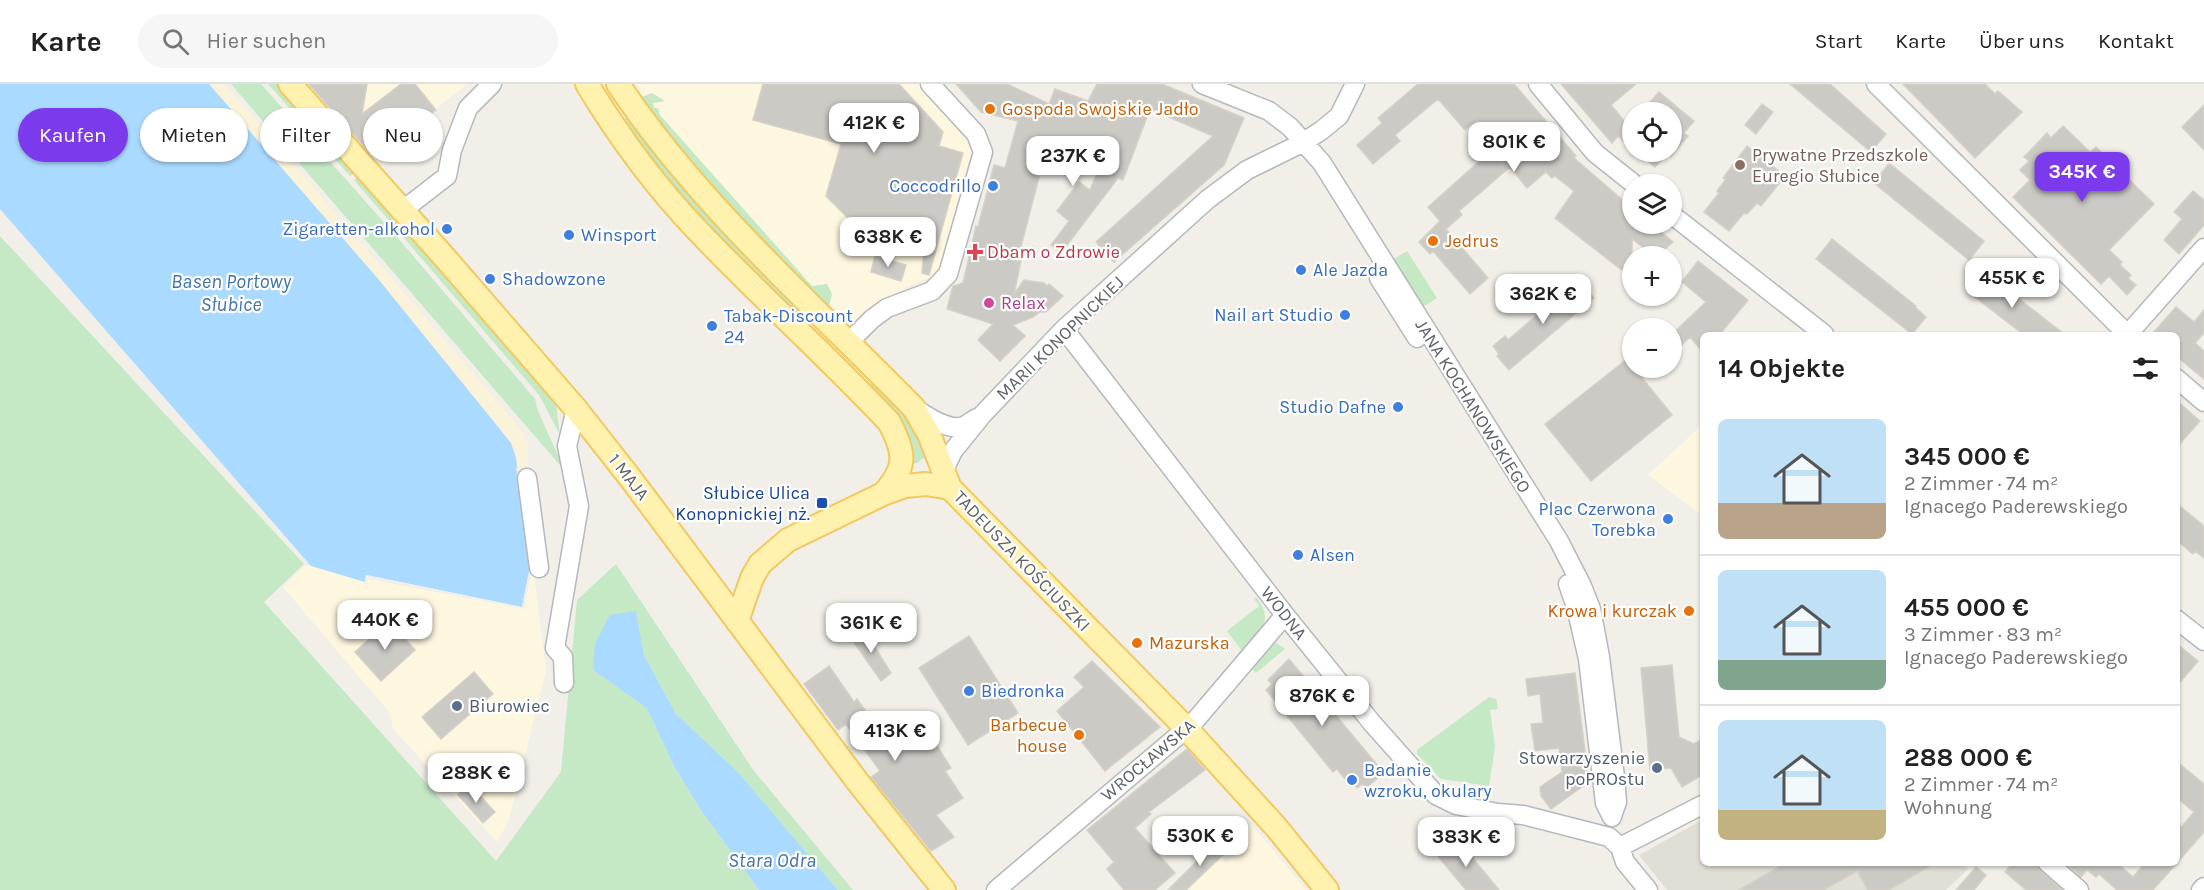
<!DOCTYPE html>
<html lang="de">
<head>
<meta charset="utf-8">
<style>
	:root { --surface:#fff; --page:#f6f6f6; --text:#222; --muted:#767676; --line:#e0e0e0; --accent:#7c3aed }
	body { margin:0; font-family:Karla,sans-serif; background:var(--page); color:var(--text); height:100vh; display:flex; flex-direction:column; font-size:22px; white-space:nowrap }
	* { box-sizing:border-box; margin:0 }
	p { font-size:20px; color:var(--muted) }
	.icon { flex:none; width:33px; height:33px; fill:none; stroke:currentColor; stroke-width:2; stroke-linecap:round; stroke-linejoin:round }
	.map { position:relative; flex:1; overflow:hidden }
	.sheet { position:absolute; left:1700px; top:248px; width:480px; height:534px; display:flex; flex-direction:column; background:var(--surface); border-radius:9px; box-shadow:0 2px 4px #0004 }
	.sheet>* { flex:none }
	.top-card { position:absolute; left:18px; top:24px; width:570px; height:54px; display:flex; gap:12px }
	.fabs { position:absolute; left:1622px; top:18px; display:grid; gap:12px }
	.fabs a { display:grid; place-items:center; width:60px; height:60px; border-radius:50%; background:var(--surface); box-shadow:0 2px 4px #0004; font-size:30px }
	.price { position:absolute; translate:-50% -51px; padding:0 14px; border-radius:12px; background:#fff; color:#222; font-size:20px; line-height:39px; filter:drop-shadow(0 2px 3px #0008) }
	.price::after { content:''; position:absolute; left:50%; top:36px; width:18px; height:14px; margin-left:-9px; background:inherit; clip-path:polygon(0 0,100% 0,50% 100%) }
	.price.current { background:var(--accent); color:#fff }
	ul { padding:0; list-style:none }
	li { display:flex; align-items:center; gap:18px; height:150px; padding:0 18px }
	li+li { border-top:2px solid var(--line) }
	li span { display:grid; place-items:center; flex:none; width:168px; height:120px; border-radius:9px; color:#555 }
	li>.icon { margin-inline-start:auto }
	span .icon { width:72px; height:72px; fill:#fffc; stroke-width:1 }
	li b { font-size:26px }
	h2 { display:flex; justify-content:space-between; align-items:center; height:72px; padding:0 18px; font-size:26px }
	.tag { padding:0 21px; border-radius:27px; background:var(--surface); box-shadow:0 2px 4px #0004; font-size:21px; line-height:54px }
	.tag.current { background:var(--accent); color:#fff }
	header { display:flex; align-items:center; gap:36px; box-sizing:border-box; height:84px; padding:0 30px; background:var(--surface); border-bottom:2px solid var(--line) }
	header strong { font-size:28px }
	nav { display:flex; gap:33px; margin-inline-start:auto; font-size:21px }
	.search { width:420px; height:54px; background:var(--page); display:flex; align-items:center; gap:15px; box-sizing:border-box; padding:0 21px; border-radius:33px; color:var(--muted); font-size:22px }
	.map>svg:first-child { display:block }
	.commercial { fill:#fef7e0 }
	.education { fill:#e1ded6 }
	.green { fill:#c5e8c5 }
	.sand { fill:#fbf3d9 }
	.water { fill:#aadaff }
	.pier { fill:#f1efe8 }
	.building { fill:#cccac5; stroke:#d6d1c6; stroke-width:1.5 }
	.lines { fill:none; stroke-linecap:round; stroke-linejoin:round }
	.minor-casing { stroke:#b5b8bc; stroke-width:21 }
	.major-casing { stroke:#f2c960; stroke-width:26 }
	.minor { stroke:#fff; stroke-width:18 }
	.major { stroke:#fff2af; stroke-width:22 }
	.food-dot { fill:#e8710a; stroke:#fff; stroke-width:2 }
	.education-dot { fill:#8d6e63; stroke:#fff; stroke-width:2 }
	.shop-dot { fill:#3f7fe0; stroke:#fff; stroke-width:2 }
	.health-dot { fill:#e0444e; stroke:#fff; stroke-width:2 }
	.hotel-dot { fill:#d1479c; stroke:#fff; stroke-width:2 }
	.transit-dot { fill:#1a4fb4; stroke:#fff; stroke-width:2 }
	.service-dot { fill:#5c6f8a; stroke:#fff; stroke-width:2 }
	.labels { text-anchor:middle; stroke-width:4.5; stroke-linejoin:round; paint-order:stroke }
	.food-label { font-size:18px; fill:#c56008; stroke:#fff; text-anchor:start }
	.education-label { font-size:18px; fill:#785e54; stroke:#fff; text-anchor:start }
	.shop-label { font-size:18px; fill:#366cbe; stroke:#fff; text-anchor:start }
	.health-label { font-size:18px; fill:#be3a42; stroke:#fff; text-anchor:start }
	.hotel-label { font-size:18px; fill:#b23c85; stroke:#fff; text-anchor:start }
	.street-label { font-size:18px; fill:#5f6368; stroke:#fff }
	.transit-label { font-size:18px; fill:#164399; stroke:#fff; text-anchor:end }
	.service-label { font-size:18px; fill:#4e5e75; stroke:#fff; text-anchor:start }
	.water-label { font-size:20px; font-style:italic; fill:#4174aa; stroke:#fff }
</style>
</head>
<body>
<header>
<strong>Karte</strong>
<div class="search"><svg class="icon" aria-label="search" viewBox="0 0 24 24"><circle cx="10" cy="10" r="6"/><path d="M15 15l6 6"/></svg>Hier suchen</div>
<nav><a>Start</a><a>Karte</a><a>Über uns</a><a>Kontakt</a></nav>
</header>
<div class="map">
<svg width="2204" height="806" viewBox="0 0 2204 806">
	<rect width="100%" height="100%" fill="#f1efe8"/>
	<path class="commercial" d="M355,0H467L378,70L370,69L329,23Z
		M637,0H921L974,58L938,191L906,203L852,243L756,147L643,15Z
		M1702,341V431L1648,391Z
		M305,481L368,492L533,482L546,586L509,736L497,758L393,645L390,629L283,503Z
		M1252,741L1306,806H1186L1221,773L1226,778L1234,771L1227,762Z"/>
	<path class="education" d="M1702,736V778H1962L1968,785L1946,806H1667L1639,771Z"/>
	<path class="green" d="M231,0H261L397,153L535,315L538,327L565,387Z
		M268,0H278L356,87L350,92Z
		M652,9L665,17L653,19L654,24H658L660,31L812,202L827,200L832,210L829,223C761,157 695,91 641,13Z
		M626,34L631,36L814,239L807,240L730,168L664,92L623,37Z
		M360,91L551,312L556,321L560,351L539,311L354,96Z
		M0,152L304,480L264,518L496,777L561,688L577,516L616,480L754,687L853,806H838L738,688L676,630L644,571L636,528L593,586L647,623L674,682L700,725L759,806H0Z
		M1407,167L1437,214L1418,226L1389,178Z
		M874,295C896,319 912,343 926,372L917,379L911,380L866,304Z
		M1256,513C1276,538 1259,547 1242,567L1227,547L1259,522L1254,515Z
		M1273,557L1285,565L1256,589L1251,584Z
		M1489,613L1496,615L1498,625L1490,626L1495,663L1489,702L1441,695L1417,670V666Z"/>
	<path class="sand" d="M209,0H223L254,34L523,348L528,360V382L516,384L515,368L501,345L379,196Z"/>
	<path class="water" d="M0,0H209L379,196L511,359L516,374L530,483L522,523L366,491L365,498L311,482L0,125Z
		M636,527L644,571L676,630L738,688L838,806H759L700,725L674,682L647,624L593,586L595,559L610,531Z"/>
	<path class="pier" d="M516,384H519L533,483L524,525L368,495L367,500L364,501L366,491L522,523L530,483Z"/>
	<path class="building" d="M309,0H367L362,30L401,0H415L436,26L378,70L370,69Z
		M763,0H899L943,48L939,62L963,69L929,191L922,189L925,156L850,136L826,112L841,60L753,36Z
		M956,0H1007L1049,20L1055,5L1088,17L1097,0H1162L1244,34L1224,81L1114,178L1096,158L1213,52L1150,25L1123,96L1118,94L1061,169L1051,161L1069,137L1057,127L1079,98L1090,106L1103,75L1066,58L1061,74L1042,68L1036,92L1039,93L1017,178L1022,172L1014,210L1024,196L1044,199L1047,202L1049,200L1063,212L1046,228H1040L1033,233L1013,241L1025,252L1000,277L978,256L993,240L947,225L953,202L963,199L976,142L978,143L994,81L1005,84L1018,37L981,28Z
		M1418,0H1514L1576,72L1574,74L1632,124V140H1652L1673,158L1657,172H1655L1632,155V194L1555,134L1574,107L1555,92L1552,94L1546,88L1527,104L1510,83L1459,127L1462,131L1446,145L1488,194L1470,210L1433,167L1430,170L1419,158L1440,137L1428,123L1493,65L1471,41L1465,46L1438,15L1395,51L1400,57L1373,80L1357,61L1382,39L1378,34Z
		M1561,0H1636L1611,21L1632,46V64L1618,52L1612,59Z
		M1790,0H1830L1886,50L1871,68Z
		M1903,0H1985L1995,10L1998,7L2022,28L1975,74Z
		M1659,8L1694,37L1684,49L1688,52L1671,72V28H1641Z
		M1762,20L1773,28L1756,50L1745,41Z
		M2204,21V66L2182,43Z
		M2063,42L2090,68L2096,63L2154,120L2109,166L2122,178L2120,181L2131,191L2128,194L2136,201L2127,211L2109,192L2101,200L2013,113L2030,96L2020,86L2029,77L2024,73L2047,49L2051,54Z
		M1747,62L1785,92L1761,122L1757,119L1747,130L1744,129L1729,147L1704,128L1719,109L1717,107L1726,95L1723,94Z
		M1637,68H1669L1655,83Z
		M1889,79L1984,157L1969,176L1874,99Z
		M2193,107L2204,116V141L2179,170L2164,156L2182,135L2174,128Z
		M1832,155L1916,222L1915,223L1926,233L1912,250L1816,175Z
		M875,172L906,181L901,197L871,188Z
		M1698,177L1748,216L1720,250H1702V267L1690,253L1671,271V251L1706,218L1682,198Z
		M1987,190L2064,250H2023L1971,210Z
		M1578,196L1594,214L1509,286L1497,272L1499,270L1493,262L1505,252L1508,256Z
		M2176,223L2194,238L2204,226V249L2195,259L2204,267V295L2176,272V250H2152Z
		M1627,275L1672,331L1591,397L1545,340Z
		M2176,316L2200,337L2176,364Z
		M2176,419L2204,442V474L2195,467L2193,470L2176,456Z
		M389,537L415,566L381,597L355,568Z
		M863,544L891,589L881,597L850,553Z
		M969,552L1018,629L968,661L919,584Z
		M2176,559L2198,577L2176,603Z
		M1289,575L1384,689L1366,704L1362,700L1357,704L1351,697L1348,699L1337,685L1333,688L1266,606L1272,600L1268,596Z
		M1092,577L1160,643L1105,687L1057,627L1084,603L1074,593Z
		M1672,581L1679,653L1694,660L1702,655V691L1682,703L1671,684L1650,686L1641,584Z
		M829,582L854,618L857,615L876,642L878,640L896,663L926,644L951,684L945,687L963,714L936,731L954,753L931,767L871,693L880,687L846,640L838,646L804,600Z
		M474,588L493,610L441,655L422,633Z
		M1575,589L1589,698L1551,725L1541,712L1540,703L1562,688L1559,664L1535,667L1531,640L1543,639L1540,610L1528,612L1526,595Z
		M1187,665L1205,686L1149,728L1151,730L1135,744L1175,789L1155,806H1124L1107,785L1114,778L1087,746Z
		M2176,677L2204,700V748L2153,806H2117L2099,790L2096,793L2087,786L2081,793L2065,778H2116L2133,793L2146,778H2176V749L2194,728L2176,713Z
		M469,700L495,728L483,739L458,711Z
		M1219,755L1228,766L1186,806H1168Z
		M1457,755L1499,806H1466L1456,794L1437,771Z
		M1787,778H1937L1889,806H1868L1857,787L1824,806H1739Z
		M2013,778H2036L2040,786L2062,806H2026L2005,788Z
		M1976,783L1986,791L1974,806H1956Z"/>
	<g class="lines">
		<defs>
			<path id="minor" d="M1202,0L1269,27L1290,43L1322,79L1559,457L1582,502L1591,525L1600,573L1615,693L1617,718L1612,732
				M1538,0L1595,69L1634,100
				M1876,0L2127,250
				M403,126L447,92L452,66L468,24L492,0
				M1671,130L1824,250
				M1379,194L1417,254
				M1064,245L1285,531L1372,639L1436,711L1456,721L1498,729L1523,731L1609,753L1620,763L1625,778L1648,806
				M2128,250L2204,164
				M849,258L872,235L887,224L932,207L948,190L983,68L976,50L930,0
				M2176,294L2204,318
				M913,323C925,331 948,348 964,342C968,340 973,336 977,334
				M944,386L953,367L983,330L1064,245L1208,115L1247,86L1304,58L1322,46L1339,32L1355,0
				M527,394L539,484
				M1568,500L1576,523L1588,575L1605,719L1612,733
				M2176,535L2204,557
				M564,599L563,573L555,564L579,422L567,362L576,325
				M1620,763L1702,721
				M2047,778L2079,806
				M996,806L1193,639L1285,531
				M2201,806L2204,803"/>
			<path id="major" d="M290,0L446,175L576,325L631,395L857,697L944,806
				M587,0C619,53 656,103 699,148C761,213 828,273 889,338C906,369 907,384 883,410
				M618,0C698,120 812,220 913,323L929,350L950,404L1186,644L1276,743L1327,806
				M737,537L752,494L760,480L788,456L883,410L905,402L926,400L950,404"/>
		</defs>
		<use href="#minor" class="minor-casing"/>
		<use href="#major" class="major-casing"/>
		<use href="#minor" class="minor"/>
		<use href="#major" class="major"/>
	</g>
	<g class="food-dot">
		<circle cx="990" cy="25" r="6"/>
		<circle cx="1433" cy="157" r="6"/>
		<circle cx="1689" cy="527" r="6"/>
		<circle cx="1137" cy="559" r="6"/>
		<circle cx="1079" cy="651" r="6"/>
	</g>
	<circle class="education-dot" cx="1740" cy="81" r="6"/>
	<g class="shop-dot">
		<circle cx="993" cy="102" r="6"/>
		<circle cx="447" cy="145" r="6"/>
		<circle cx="569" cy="151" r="6"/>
		<circle cx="1301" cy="186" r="6"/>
		<circle cx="490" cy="195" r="6"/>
		<circle cx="1345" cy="231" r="6"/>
		<circle cx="712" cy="242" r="6"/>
		<circle cx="1398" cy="323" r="6"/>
		<circle cx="1668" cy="435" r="6"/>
		<circle cx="1298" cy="471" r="6"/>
		<circle cx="969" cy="607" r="6"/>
		<circle cx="1352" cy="696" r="6"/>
	</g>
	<path class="health-dot" d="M972 159h6v6h6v6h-6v6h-6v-6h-6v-6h6z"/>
	<circle class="hotel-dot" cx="989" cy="219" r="6"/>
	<rect class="transit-dot" x="816" y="413" width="12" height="12" rx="3"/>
	<g class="service-dot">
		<circle cx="457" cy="622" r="6"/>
		<circle cx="1657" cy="684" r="6"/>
	</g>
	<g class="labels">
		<g class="food-label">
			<text x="1002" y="31">Gospoda Swojskie Jadło</text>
			<text x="1445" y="163">Jedrus</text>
			<text x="1677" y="533" text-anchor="end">Krowa i kurczak</text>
			<text x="1149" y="565">Mazurska</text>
			<text x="1067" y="647" text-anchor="end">Barbecue<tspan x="1067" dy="21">house</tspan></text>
		</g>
		<g class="education-label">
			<text x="1752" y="77">Prywatne Przedszkole<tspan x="1752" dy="21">Euregio Słubice</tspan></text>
		</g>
		<g class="shop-label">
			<text x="981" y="108" text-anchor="end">Coccodrillo</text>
			<text x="435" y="151" text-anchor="end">Zigaretten-alkohol</text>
			<text x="581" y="157">Winsport</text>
			<text x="1313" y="192">Ale Jazda</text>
			<text x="502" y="201">Shadowzone</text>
			<text x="1333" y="237" text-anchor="end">Nail art Studio</text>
			<text x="724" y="238">Tabak-Discount<tspan x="724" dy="21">24</tspan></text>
			<text x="1386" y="329" text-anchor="end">Studio Dafne</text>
			<text x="1656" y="431" text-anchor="end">Plac Czerwona<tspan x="1656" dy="21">Torebka</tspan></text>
			<text x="1310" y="477">Alsen</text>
			<text x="981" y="613">Biedronka</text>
			<text x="1364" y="692">Badanie<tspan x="1364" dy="21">wzroku, okulary</tspan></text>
		</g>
		<g class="health-label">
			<text x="987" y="174">Dbam o Zdrowie</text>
		</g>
		<g class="hotel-label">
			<text x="1001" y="225">Relax</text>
		</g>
		<g class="street-label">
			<text transform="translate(1060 254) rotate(-44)" y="6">MARII KONOPNICKIEJ</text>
			<text transform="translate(1473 322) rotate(58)" y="6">JANA KOCHANOWSKIEGO</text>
			<text transform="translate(629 393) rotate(52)" y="6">1 MAJA</text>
			<text transform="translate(1022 477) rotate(46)" y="6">TADEUSZA KOŚCIUSZKI</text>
			<text transform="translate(1284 529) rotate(52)" y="6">WODNA</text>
			<text transform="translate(1148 676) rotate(-40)" y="6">WROCŁAWSKA</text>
		</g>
		<g class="transit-label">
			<text x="810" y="415">Słubice Ulica<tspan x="810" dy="21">Konopnickiej nż.</tspan></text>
		</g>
		<g class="service-label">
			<text x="469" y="628">Biurowiec</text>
			<text x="1645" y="680" text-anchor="end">Stowarzyszenie<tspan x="1645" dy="21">poPROstu</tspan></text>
		</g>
		<g class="water-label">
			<text x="231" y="204">Basen Portowy<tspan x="231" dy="23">Słubice</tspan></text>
			<text x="772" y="783">Stara Odra</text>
		</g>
	</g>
</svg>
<div class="fabs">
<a><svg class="icon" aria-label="locate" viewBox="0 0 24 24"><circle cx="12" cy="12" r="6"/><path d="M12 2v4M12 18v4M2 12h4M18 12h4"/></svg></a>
<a><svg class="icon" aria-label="layers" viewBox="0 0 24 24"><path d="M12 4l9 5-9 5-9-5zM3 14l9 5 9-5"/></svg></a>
<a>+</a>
<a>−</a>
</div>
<b class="price" style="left:874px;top:70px">412K €</b>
<b class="price" style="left:1514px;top:89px">801K €</b>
<b class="price" style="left:1073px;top:103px">237K €</b>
<b class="price current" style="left:2082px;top:119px">345K €</b>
<b class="price" style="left:888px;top:184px">638K €</b>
<b class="price" style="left:2012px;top:225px">455K €</b>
<b class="price" style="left:1543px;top:241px">362K €</b>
<b class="price" style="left:385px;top:567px">440K €</b>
<b class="price" style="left:871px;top:570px">361K €</b>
<b class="price" style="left:1322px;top:643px">876K €</b>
<b class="price" style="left:895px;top:678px">413K €</b>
<b class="price" style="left:476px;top:720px">288K €</b>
<b class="price" style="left:1200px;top:783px">530K €</b>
<b class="price" style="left:1466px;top:784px">383K €</b>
<div class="top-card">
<a class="tag current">Kaufen</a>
<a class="tag">Mieten</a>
<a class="tag">Filter</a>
<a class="tag">Neu</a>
</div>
<section class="sheet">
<h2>14 Objekte<svg class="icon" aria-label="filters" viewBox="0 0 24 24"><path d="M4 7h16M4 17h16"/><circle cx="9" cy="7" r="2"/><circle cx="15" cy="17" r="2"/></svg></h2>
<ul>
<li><span style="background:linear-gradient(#bfe0f5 70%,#b9a48a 0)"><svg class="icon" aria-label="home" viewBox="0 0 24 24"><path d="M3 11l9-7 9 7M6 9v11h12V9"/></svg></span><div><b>345 000 €</b><p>2 Zimmer · 74 m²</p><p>Ignacego Paderewskiego</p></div></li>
<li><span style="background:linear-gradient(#bfe0f5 75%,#7fa58c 0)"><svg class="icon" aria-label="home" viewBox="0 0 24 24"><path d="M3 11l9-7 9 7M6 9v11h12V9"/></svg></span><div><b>455 000 €</b><p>3 Zimmer · 83 m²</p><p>Ignacego Paderewskiego</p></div></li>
<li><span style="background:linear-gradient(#bfe0f5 75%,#c2b280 0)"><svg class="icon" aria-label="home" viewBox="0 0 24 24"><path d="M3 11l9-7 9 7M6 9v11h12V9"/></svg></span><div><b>288 000 €</b><p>2 Zimmer · 74 m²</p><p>Wohnung</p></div></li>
</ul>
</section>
</div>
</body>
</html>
